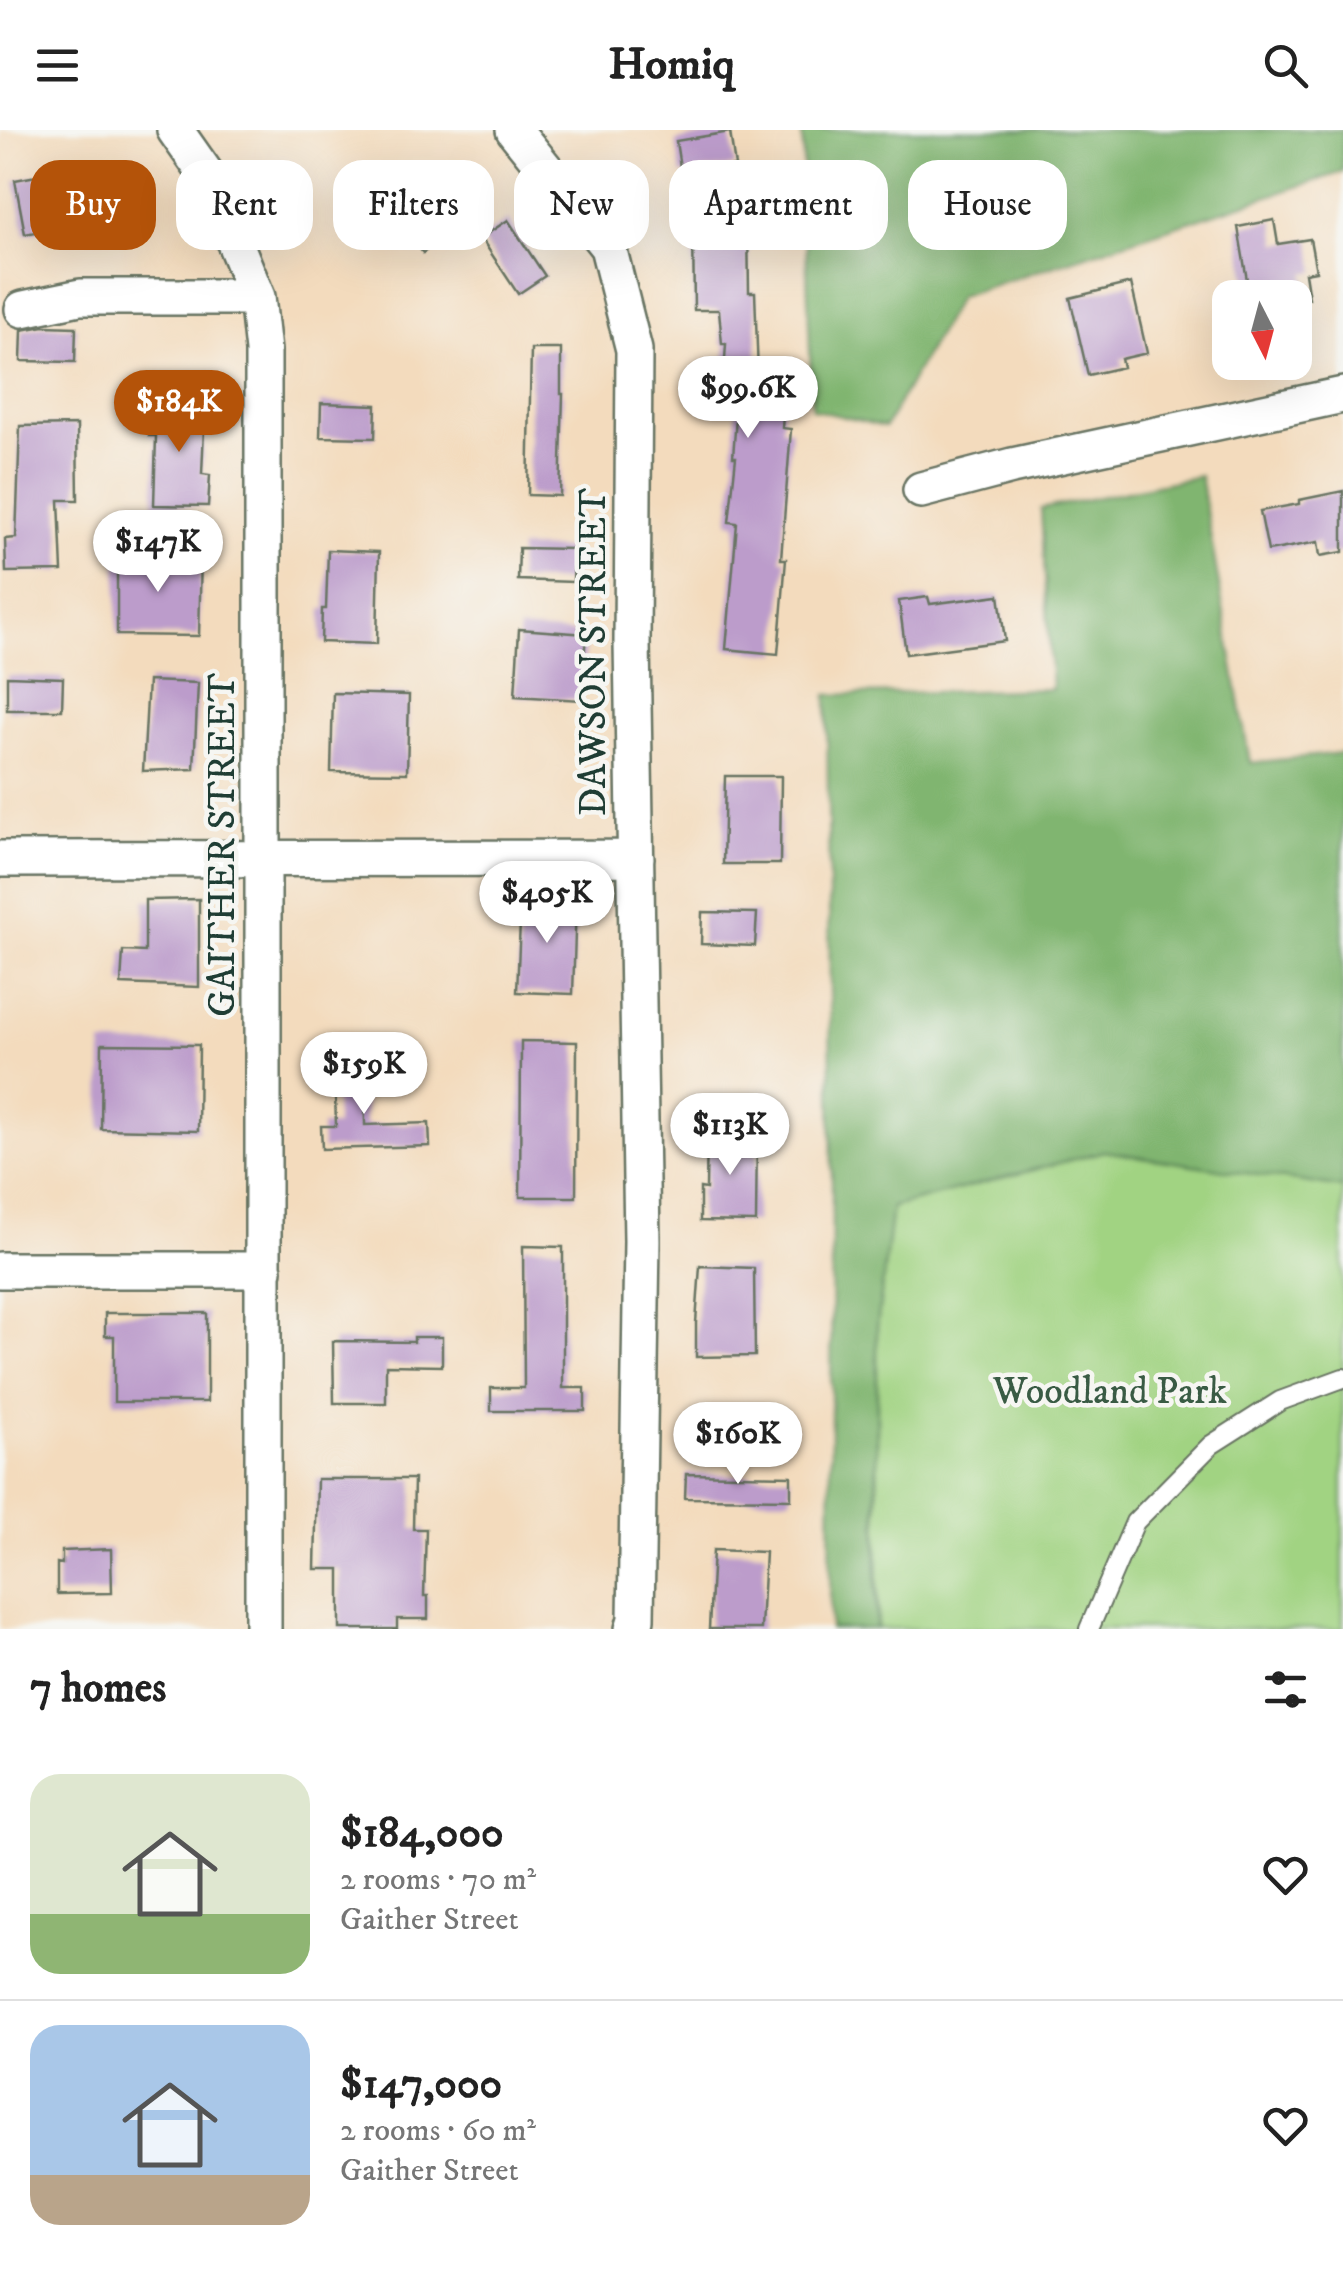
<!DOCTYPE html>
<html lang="en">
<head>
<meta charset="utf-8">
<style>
	:root { --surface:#fff; --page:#f2f2f2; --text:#222; --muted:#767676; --line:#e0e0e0; --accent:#b45309 }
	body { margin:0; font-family:"IM FELL DW Pica",serif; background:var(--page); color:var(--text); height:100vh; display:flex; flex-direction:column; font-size:38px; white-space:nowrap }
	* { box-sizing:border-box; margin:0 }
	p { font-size:32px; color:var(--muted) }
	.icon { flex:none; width:55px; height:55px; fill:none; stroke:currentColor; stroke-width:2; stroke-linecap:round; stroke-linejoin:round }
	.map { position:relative; height:1499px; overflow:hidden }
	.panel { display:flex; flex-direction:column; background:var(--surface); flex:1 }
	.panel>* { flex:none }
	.top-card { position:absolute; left:30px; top:30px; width:1285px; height:90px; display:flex; gap:20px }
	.needle { width:65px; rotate:174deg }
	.controls { position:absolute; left:1212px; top:150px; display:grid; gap:20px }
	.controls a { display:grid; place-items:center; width:100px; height:100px; border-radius:20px; background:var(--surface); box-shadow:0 10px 40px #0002; font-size:50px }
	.price { position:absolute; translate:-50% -85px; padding:0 22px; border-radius:35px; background:#fff; color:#222; font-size:32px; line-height:65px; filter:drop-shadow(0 2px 5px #0008) }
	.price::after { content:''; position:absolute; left:50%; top:60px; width:30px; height:22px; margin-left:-15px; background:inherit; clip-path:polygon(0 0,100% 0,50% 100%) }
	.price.on { background:var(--accent); color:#fff }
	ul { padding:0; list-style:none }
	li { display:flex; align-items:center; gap:30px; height:250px; padding:0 30px }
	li+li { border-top:2px solid var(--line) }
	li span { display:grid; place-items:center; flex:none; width:280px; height:200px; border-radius:30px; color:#555 }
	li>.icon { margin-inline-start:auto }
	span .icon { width:120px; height:120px; fill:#fffc; stroke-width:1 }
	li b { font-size:42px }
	h2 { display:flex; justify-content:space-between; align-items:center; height:120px; padding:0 30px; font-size:42px }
	.tag { padding:0 35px; border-radius:30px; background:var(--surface); box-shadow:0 10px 40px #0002; font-size:35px; line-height:90px }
	.tag.on { background:var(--accent); color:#fff }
	header { display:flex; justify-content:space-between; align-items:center; height:130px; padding:0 30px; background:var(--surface); font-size:45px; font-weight:700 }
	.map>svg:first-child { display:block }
	.green { fill:#a1d382; stroke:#60885b; stroke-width:2.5 }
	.forest { fill:#80b570; stroke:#507952; stroke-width:2.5 }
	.building { fill:#bc9ccb }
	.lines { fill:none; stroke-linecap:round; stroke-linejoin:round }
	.service-casing { stroke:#697464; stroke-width:22 }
	.minor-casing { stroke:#697464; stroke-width:40 }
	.service { stroke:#fff; stroke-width:18 }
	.minor { stroke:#fff; stroke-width:35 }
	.labels { text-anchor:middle; stroke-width:9; stroke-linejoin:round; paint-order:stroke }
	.street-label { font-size:38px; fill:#1f3d34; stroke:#f6f6f2 }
	.park-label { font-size:38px; fill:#395b44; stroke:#f6f6f2 }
</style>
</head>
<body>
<header><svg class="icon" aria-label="menu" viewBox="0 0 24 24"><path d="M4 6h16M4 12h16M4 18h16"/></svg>Homiq<svg class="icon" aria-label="search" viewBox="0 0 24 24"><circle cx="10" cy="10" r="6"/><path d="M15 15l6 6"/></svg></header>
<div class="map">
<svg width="1343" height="1499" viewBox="0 0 1343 1499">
	<rect width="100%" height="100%" fill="#f6f6f2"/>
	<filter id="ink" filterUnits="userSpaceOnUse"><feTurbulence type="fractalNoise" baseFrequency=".01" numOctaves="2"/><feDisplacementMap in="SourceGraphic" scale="20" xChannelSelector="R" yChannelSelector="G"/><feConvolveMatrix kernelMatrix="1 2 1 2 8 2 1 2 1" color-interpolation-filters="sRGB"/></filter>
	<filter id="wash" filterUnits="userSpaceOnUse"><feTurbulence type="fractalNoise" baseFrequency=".0048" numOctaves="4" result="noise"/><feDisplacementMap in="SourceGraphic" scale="40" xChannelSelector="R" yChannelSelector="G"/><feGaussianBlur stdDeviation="2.25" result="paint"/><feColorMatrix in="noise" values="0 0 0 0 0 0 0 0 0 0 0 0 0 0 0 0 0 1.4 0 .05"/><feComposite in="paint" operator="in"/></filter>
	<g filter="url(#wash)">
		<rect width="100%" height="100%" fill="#f3dbbd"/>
		<path class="green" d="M1104,1021L1343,1058V1499H878L877,1197L892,1077Z"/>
		<path class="forest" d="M802,0H1343V42L959,166L885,297L812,279Z
			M1200,346L1250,633L1343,623V1058L1104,1021L892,1077L877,1197L876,1499H830L832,1061L827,565L1052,559L1041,379Z"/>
		<g id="blocks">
			<path class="building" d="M730,2L735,36L681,44L676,11Z
				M47,44L57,98L25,104L15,50Z
				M418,54L454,99L423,123L387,78Z
				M508,90L545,146L518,164L481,108Z
				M1274,90L1278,114L1310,109L1316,141L1305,143L1309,168H1250L1238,97Z
				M748,97L749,162H755L758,244L786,246L782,298L791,299L781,429H786L778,524L726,519L737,393L729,392L736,327H733L738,260L723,259L726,214H722L719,180H694L693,98Z
				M1131,153L1147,223L1121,229L1123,237L1088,245L1070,168Z
				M44,196L76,197L75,232L21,231L22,200Z
				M531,219H561V264H563L560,366L528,365Z
				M321,273L376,275L375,308L320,307Z
				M150,274L205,277L202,344L210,345L208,376L154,375L156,306H149Z
				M77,295L78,370H59L62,441L6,442L5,409L16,408L20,296Z
				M1343,361V422L1320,426L1318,412L1268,421L1260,381L1299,374V370Z
				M519,418L574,419L573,452L518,450Z
				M328,420L379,422L377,514L321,512L322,479H326Z
				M117,423L201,425L199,506L117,505Z
				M999,465L1005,511L906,524L899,471L928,467L930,474Z
				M519,499L586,504L581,570L515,566Z
				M7,546L63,548L62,580H7Z
				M148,551L198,553L194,639L143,641Z
				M333,563L409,565L407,643L331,642Z
				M725,646H781L780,734H723Z
				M521,768L576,771L573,864L517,862Z
				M199,769V857L121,854L123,821L145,822V770Z
				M702,782L757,783L755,816L701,814Z
				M521,911L577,912L576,1067H520Z
				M102,914L199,915L198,1001L101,999Z
				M364,930L365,995L429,993L430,1016L322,1019L321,996H336L334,931Z
				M707,1002L757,1003L756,1092L700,1091V1058L706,1059Z
				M523,1116L563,1117V1258H585V1281H491V1258H524Z
				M700,1136L754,1138L755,1226L696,1227V1193Z
				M105,1183H207V1272H114V1206H105Z
				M414,1207H442V1236L386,1235V1273H334L333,1211L414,1212Z
				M686,1344L791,1346V1369L685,1368Z
				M317,1349H414L413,1399H426L424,1466H428V1489H397V1499H340V1439H315Z
				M111,1419L112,1463L57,1464V1433L62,1434V1421Z
				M713,1420L765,1422L761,1499H709Z"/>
		</g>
	</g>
	<g filter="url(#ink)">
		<use href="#blocks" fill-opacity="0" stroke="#697464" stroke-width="2.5"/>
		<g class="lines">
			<defs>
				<path id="service" d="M1089,1499L1135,1392L1211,1315L1280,1271L1343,1248"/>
				<path id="minor" d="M175,0L208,47L257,167L263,221V1499
					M514,0L608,117L634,220L632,512L642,1111L636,1489L633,1499
					M23,179L80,167H257
					M921,360L1012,336L1343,265
					M0,729L636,728
					M0,1140H264"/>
			</defs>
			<use href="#service" class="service-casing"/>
			<use href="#minor" class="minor-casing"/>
			<use href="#service" class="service"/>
			<use href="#minor" class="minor"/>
		</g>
	</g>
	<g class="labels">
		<g class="street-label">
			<text transform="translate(592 522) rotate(-90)" y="13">DAWSON STREET</text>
			<text transform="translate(221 715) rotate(-90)" y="13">GAITHER STREET</text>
		</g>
		<g class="park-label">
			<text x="1110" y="1273">Woodland Park</text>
		</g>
	</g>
</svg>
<div class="controls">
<a><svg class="needle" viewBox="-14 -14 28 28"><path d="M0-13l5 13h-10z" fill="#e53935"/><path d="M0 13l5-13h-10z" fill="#767676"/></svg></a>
</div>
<b class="price" style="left:748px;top:311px">$99.6K</b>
<b class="price on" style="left:179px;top:325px">$184K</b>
<b class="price" style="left:158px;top:465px">$147K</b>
<b class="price" style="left:547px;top:816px">$405K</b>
<b class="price" style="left:364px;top:987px">$159K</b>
<b class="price" style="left:730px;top:1048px">$113K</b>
<b class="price" style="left:738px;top:1357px">$160K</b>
<div class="top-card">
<a class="tag on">Buy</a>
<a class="tag">Rent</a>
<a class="tag">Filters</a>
<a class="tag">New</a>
<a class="tag">Apartment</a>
<a class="tag">House</a>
</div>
</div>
<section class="panel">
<h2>7 homes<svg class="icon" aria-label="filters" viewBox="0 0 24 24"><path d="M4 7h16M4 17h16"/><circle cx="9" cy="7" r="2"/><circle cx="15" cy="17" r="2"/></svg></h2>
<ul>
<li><span style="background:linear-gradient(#dfe7d0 70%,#8fb573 0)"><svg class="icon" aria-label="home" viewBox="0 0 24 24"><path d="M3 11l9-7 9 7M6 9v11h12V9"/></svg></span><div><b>$184,000</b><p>2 rooms · 70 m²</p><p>Gaither Street</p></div><svg class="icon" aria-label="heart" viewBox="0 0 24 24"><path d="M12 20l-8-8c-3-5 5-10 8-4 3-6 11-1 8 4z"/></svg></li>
<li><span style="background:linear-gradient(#a9c7e8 75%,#b9a48a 0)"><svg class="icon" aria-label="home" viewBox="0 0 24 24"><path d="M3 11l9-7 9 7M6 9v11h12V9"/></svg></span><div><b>$147,000</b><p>2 rooms · 60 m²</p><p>Gaither Street</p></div><svg class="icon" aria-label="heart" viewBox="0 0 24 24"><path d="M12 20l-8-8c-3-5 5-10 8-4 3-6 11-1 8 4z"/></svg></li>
</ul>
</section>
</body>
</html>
